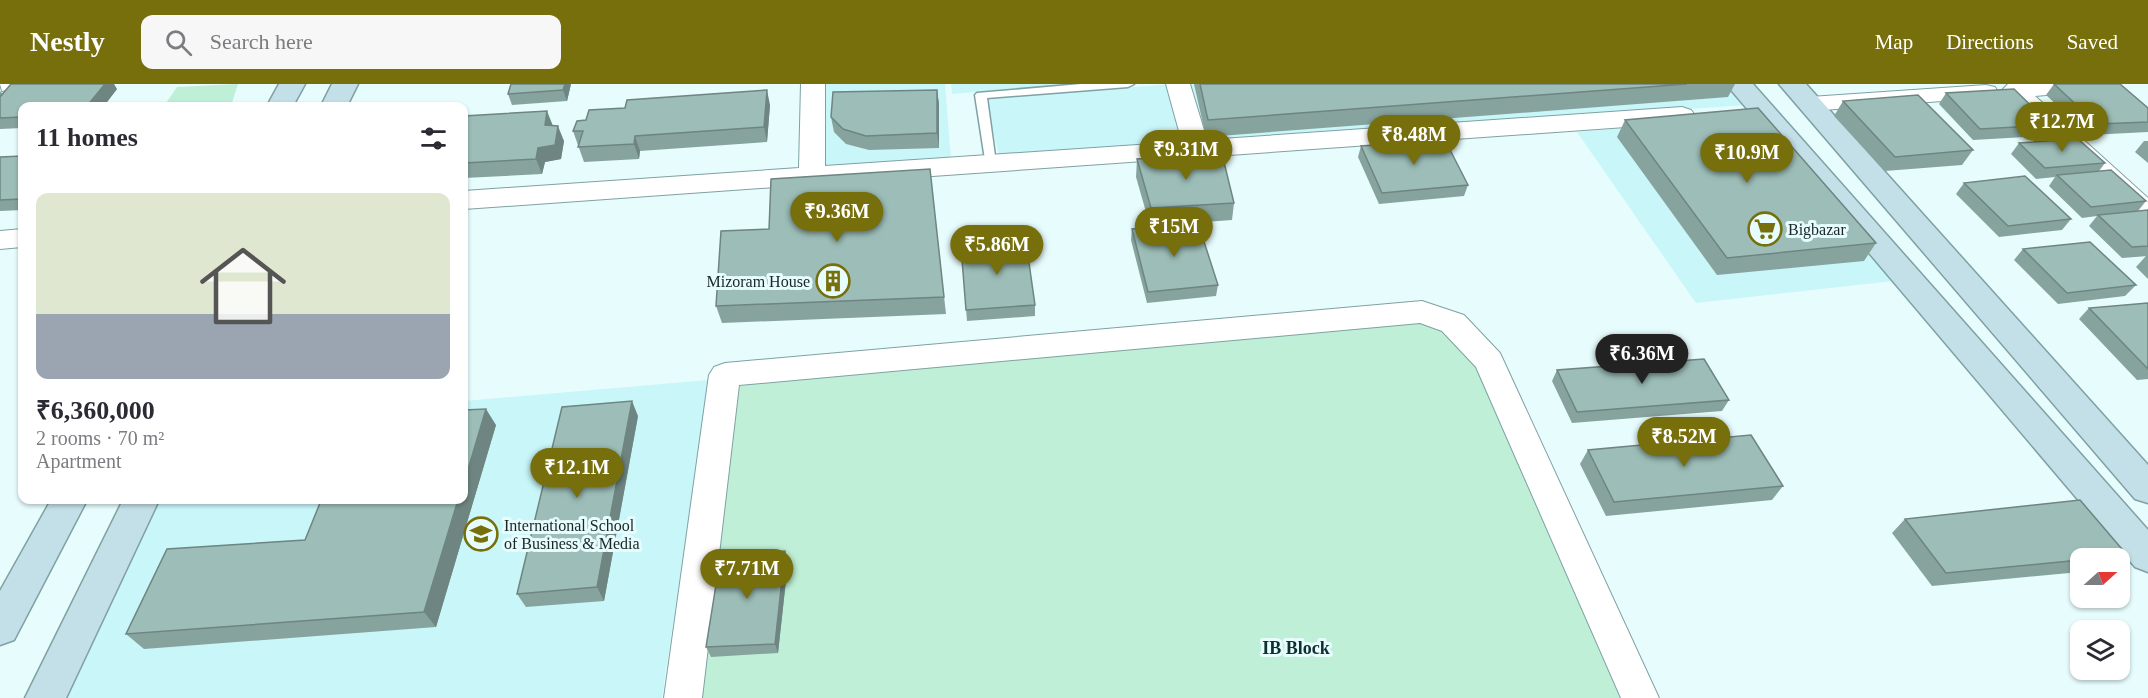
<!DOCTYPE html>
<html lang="en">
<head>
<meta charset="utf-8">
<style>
	:root { --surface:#fff; --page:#f7f7f7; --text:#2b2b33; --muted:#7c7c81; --accent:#776e0c }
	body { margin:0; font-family:"Times New Roman",serif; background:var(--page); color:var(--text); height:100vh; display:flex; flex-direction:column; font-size:22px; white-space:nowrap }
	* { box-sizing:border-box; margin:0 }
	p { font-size:20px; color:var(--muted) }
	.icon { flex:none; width:33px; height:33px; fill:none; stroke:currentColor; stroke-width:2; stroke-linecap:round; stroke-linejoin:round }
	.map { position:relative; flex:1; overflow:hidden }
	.side { position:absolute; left:18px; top:18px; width:450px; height:402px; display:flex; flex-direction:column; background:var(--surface); border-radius:12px; box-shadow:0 2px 4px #0004 }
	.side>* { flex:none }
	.needle { width:39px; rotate:69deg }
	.fabs { position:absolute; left:2070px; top:464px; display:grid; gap:12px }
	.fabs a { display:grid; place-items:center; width:60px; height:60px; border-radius:12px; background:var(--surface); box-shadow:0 2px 4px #0004; font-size:30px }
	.price { position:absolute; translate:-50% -51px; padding:0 14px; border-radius:21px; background:var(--accent); color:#fff; font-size:20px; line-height:39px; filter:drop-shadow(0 2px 3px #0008) }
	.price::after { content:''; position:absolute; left:50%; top:36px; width:18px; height:14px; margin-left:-9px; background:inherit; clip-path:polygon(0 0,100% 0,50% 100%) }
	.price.current { background:#222; color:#fff }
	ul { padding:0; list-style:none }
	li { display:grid; align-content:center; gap:12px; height:318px; padding:0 18px }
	li span { display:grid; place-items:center; height:186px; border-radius:12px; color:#555 }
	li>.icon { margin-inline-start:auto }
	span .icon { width:108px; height:108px; fill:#fffc; stroke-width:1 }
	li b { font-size:26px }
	h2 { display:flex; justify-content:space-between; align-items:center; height:72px; padding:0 18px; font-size:26px }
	header { display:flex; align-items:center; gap:36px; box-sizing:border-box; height:84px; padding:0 30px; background:var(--accent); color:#fff }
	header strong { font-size:28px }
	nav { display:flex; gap:33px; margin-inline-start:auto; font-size:21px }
	.search { width:420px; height:54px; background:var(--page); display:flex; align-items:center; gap:15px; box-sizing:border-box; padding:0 21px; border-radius:12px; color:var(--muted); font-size:22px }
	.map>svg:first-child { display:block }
	.built { fill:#c8f6f9 }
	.green { fill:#bfefd6 }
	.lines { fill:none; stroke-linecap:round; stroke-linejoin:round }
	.lane-casing { stroke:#7fa1a3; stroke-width:3 }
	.street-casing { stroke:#7fa1a3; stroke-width:2 }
	.secondary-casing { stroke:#7fa1a3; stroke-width:3 }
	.lane { fill:#fff; fill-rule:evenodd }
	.street { fill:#fff; fill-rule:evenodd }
	.secondary { fill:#c3dfe8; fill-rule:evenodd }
	.wall { fill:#87a39e }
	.shaded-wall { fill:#6e8581 }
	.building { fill:#9dbeb8; stroke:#6e8581; stroke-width:1.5 }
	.labels { text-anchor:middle; stroke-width:6; stroke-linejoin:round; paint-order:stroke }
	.poi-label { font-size:16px; fill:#192627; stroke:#e7fcfd; text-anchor:start }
	.neighbourhood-label { font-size:18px; font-weight:bold; fill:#0f2f31; stroke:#e7fcfd }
</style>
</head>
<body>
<header>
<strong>Nestly</strong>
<div class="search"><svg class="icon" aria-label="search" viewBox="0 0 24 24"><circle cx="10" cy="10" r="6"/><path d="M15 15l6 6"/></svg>Search here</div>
<nav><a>Map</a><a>Directions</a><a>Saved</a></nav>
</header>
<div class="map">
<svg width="2148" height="614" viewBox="0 0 2148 614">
	<rect width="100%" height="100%" fill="#e7fcfd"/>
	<path class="built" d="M824,0H945L951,76L824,83Z
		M951,0H1076L952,10Z
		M1172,0H1730L1747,21L999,72L985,15Z
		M1754,33L1893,197L1696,219L1577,48Z
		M709,296L662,614H60L152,416H464V317Z"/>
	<path class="green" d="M238,0L231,22H164L177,3Z
		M1417,238L1447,248L1478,280L1633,614H702L736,300Z"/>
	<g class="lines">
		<defs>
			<path id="lane" d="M1081,0H1134L1128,3L987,14L996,79L994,82H986L975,11L977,9Z"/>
			<path id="street" d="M0,0H14L11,5L2,7Z
				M801,0H825V82L1182,58L1166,0H1190L1207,56L1682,23L1691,26L1695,31L1691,36L1682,39L464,125V107L799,84Z
				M2104,0L2101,5L2092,7L2035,12L2148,114V138L2138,135L2002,6L2008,0Z
				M1986,1L1995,3L1998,8L1995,13L1810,27L1801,25L1798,20L1801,15L1810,13Z
				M22,145V163L0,165V147Z
				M1422,217L1464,231L1500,269L1659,614H1621L1476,283L1442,247L1420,239L739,301L702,614H664L709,291L714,283L725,279Z"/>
			<path id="secondary" d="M279,0H305L293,22H267Z
				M332,0H358L347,22H321Z
				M1726,0H1753L2148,446V488L2135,483Z
				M1779,0H1806L2148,381V419L2135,415Z
				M51,416H87L14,556L0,561V507Z
				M123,416H159L66,614H25Z"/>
		</defs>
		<use href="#lane" class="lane-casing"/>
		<use href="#street" class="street-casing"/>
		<use href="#secondary" class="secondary-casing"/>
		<use href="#lane" class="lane"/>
		<use href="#street" class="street"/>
		<use href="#secondary" class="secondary"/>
	</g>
	<path class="wall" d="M571,0L567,17L512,21L508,10Z
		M1194,0H1735L1728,13L1206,53Z
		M2054,0L2148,24V48L2089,51L2046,11Z
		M117,5L104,22H22V44L0,45V7L3,10Z
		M937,6L939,20V64L869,66L846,60L834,48L831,33Z
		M1946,9L2051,41L2043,52L1973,56L1939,20Z
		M1843,17L1973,66L1962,81L1885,87L1834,32Z
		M770,21L767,58L640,67L639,75L584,78L573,47Z
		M464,32L553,42L564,57L561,75L545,78L542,90L464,94Z
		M1625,36L1876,159L1864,177L1717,191L1617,53Z
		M2144,57H2148V79L2135,68Z
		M2019,59L2105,79L2099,87L2146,117L2138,127L2148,126V172L2122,174L2089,142L2097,132L2082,134L2049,102L2055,93L2036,95L2011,70Z
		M1361,62L1468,101L1464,112L1379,120L1358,73Z
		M22,72V126L0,127V73Z
		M1137,75L1234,119L1232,136L1150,142L1136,93Z
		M930,85L946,230L722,239L716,222L769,145Z
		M1964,99L2071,135L2062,146L1999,153L1956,110Z
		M1132,145L1218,201L1216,212L1147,219L1131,156Z
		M961,163L1035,221V232L967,237Z
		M2023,165L2136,201L2125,212L2058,220L2014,176Z
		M2146,172H2148V195L2136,183Z
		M2148,219V295L2137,296L2079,235L2089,224Z
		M1557,286L1729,316L1722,327L1572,339L1552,297Z
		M638,332L604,517L526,523L517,510Z
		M496,341L436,543L144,565L126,550L305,456L360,416Z
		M1588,366L1783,402L1772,416L1606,432L1580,380Z
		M1905,435L2127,471L2120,477V474H2080V488L1932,502L1892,449Z
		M788,478L778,569L711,573L706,563Z"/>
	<path class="shaded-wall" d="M105,0H114L117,5L104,22H87Z
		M565,0H571L567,17L563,6Z
		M767,6L770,21L767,58L764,43Z
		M937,6L939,20V64L937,49Z
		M547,27L553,42L545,41Z
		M558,42L564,57L561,75L545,78L542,90L536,75L538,64Z
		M635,52L640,67L639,75L634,60Z
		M632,317L638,332L604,517L597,503Z
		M486,325L496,341L436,543L424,528L458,416H464V399Z
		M785,467L788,478L778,569L775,560Z"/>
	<path class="building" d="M11,0H105L87,22H22V33L0,34V13Z
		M511,0H565L563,6L508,10Z
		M1200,0H1687L1208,36Z
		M2054,0H2120L2148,24V38L2097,40Z
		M2014,5L2051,41L1980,45L1946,9Z
		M767,6L764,43L635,52L634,60L578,63L583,47H573L577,37L586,36L589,26L625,24L627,16Z
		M937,6V49L866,52L843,45L831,33L833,8Z
		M1918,11L1973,66L1895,73L1843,17Z
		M1758,24L1876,159L1727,174L1625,36Z
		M547,27L545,41L558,42L555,61L538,64L536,75L464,79V32Z
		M2078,55L2105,79L2045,84L2019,59Z
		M1445,56L1468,101L1382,109L1361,62Z
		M1222,70L1234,119L1151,124L1137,75Z
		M22,72V115L0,116V73Z
		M930,85L944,213L716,222L721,147L769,145L771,95Z
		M2111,86L2146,117L2091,123L2057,91Z
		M2025,92L2071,135L2008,142L1964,99Z
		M2148,126V162L2132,163L2098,131Z
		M1198,139L1218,201L1148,208L1132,145Z
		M1026,158L1035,221L966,226L961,163Z
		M2090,158L2136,201L2067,209L2023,165Z
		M2148,219V285L2089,224Z
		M1704,275L1729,316L1577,328L1557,286Z
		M632,317L597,503L517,510L562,323Z
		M486,325L464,399V326Z
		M1751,351L1783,402L1614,418L1588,366Z
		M360,416H458L424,528L126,550L167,465L305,456L320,419Z
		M2080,416L2127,471L2100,474H2080V476L1946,489L1905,435Z
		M785,467L775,560L706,563L721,470Z"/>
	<defs>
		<symbol id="supermarket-ring" viewBox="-11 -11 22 22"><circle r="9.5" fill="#e7fcfd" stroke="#776e0c" stroke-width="1.5"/><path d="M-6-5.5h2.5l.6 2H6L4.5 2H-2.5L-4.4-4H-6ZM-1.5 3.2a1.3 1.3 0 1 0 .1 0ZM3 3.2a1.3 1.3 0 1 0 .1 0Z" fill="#776e0c"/></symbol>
		<symbol id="building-ring" viewBox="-11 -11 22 22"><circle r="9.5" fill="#e7fcfd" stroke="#776e0c" stroke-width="1.5"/><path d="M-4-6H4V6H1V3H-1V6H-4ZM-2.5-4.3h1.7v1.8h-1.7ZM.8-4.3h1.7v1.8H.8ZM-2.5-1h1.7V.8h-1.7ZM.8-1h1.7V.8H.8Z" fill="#776e0c"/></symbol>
		<symbol id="university-ring" viewBox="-11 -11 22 22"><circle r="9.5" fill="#e7fcfd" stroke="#776e0c" stroke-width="1.5"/><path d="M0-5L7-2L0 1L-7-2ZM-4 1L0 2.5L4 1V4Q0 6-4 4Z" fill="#776e0c"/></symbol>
	</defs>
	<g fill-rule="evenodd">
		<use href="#supermarket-ring" x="1746" y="126" width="38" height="38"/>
		<use href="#building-ring" x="814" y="178" width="38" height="38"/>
		<use href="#university-ring" x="462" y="431" width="38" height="38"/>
	</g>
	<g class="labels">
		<g class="poi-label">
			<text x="1788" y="151">Bigbazar</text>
			<text x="810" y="203" text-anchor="end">Mizoram House</text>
			<text x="504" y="447">International School<tspan x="504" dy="18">of Business &amp; Media</tspan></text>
		</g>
		<g class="neighbourhood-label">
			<text x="1296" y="570">IB Block</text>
		</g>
	</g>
</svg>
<div class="fabs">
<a><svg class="needle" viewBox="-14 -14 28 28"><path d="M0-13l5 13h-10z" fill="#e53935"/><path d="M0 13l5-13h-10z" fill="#7c7c81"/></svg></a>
<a><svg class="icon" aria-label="layers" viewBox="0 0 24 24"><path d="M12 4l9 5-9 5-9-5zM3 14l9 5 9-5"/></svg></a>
</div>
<b class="price" style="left:2062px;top:69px">₹12.7M</b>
<b class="price" style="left:1414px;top:82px">₹8.48M</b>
<b class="price" style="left:1186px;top:97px">₹9.31M</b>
<b class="price" style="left:1747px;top:100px">₹10.9M</b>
<b class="price" style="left:837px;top:159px">₹9.36M</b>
<b class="price" style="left:1174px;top:174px">₹15M</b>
<b class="price" style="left:997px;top:192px">₹5.86M</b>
<b class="price current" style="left:1642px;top:301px">₹6.36M</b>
<b class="price" style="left:1684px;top:384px">₹8.52M</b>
<b class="price" style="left:577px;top:415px">₹12.1M</b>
<b class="price" style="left:747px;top:516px">₹7.71M</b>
<section class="side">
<h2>11 homes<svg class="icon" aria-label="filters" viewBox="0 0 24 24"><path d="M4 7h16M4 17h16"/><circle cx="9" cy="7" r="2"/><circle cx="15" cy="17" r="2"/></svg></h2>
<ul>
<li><span style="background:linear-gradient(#dfe7d0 65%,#9aa5b1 0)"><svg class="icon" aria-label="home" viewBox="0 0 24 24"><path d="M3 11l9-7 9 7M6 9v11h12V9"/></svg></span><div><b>₹6,360,000</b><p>2 rooms · 70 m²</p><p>Apartment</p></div></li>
</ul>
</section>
</div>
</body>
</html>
